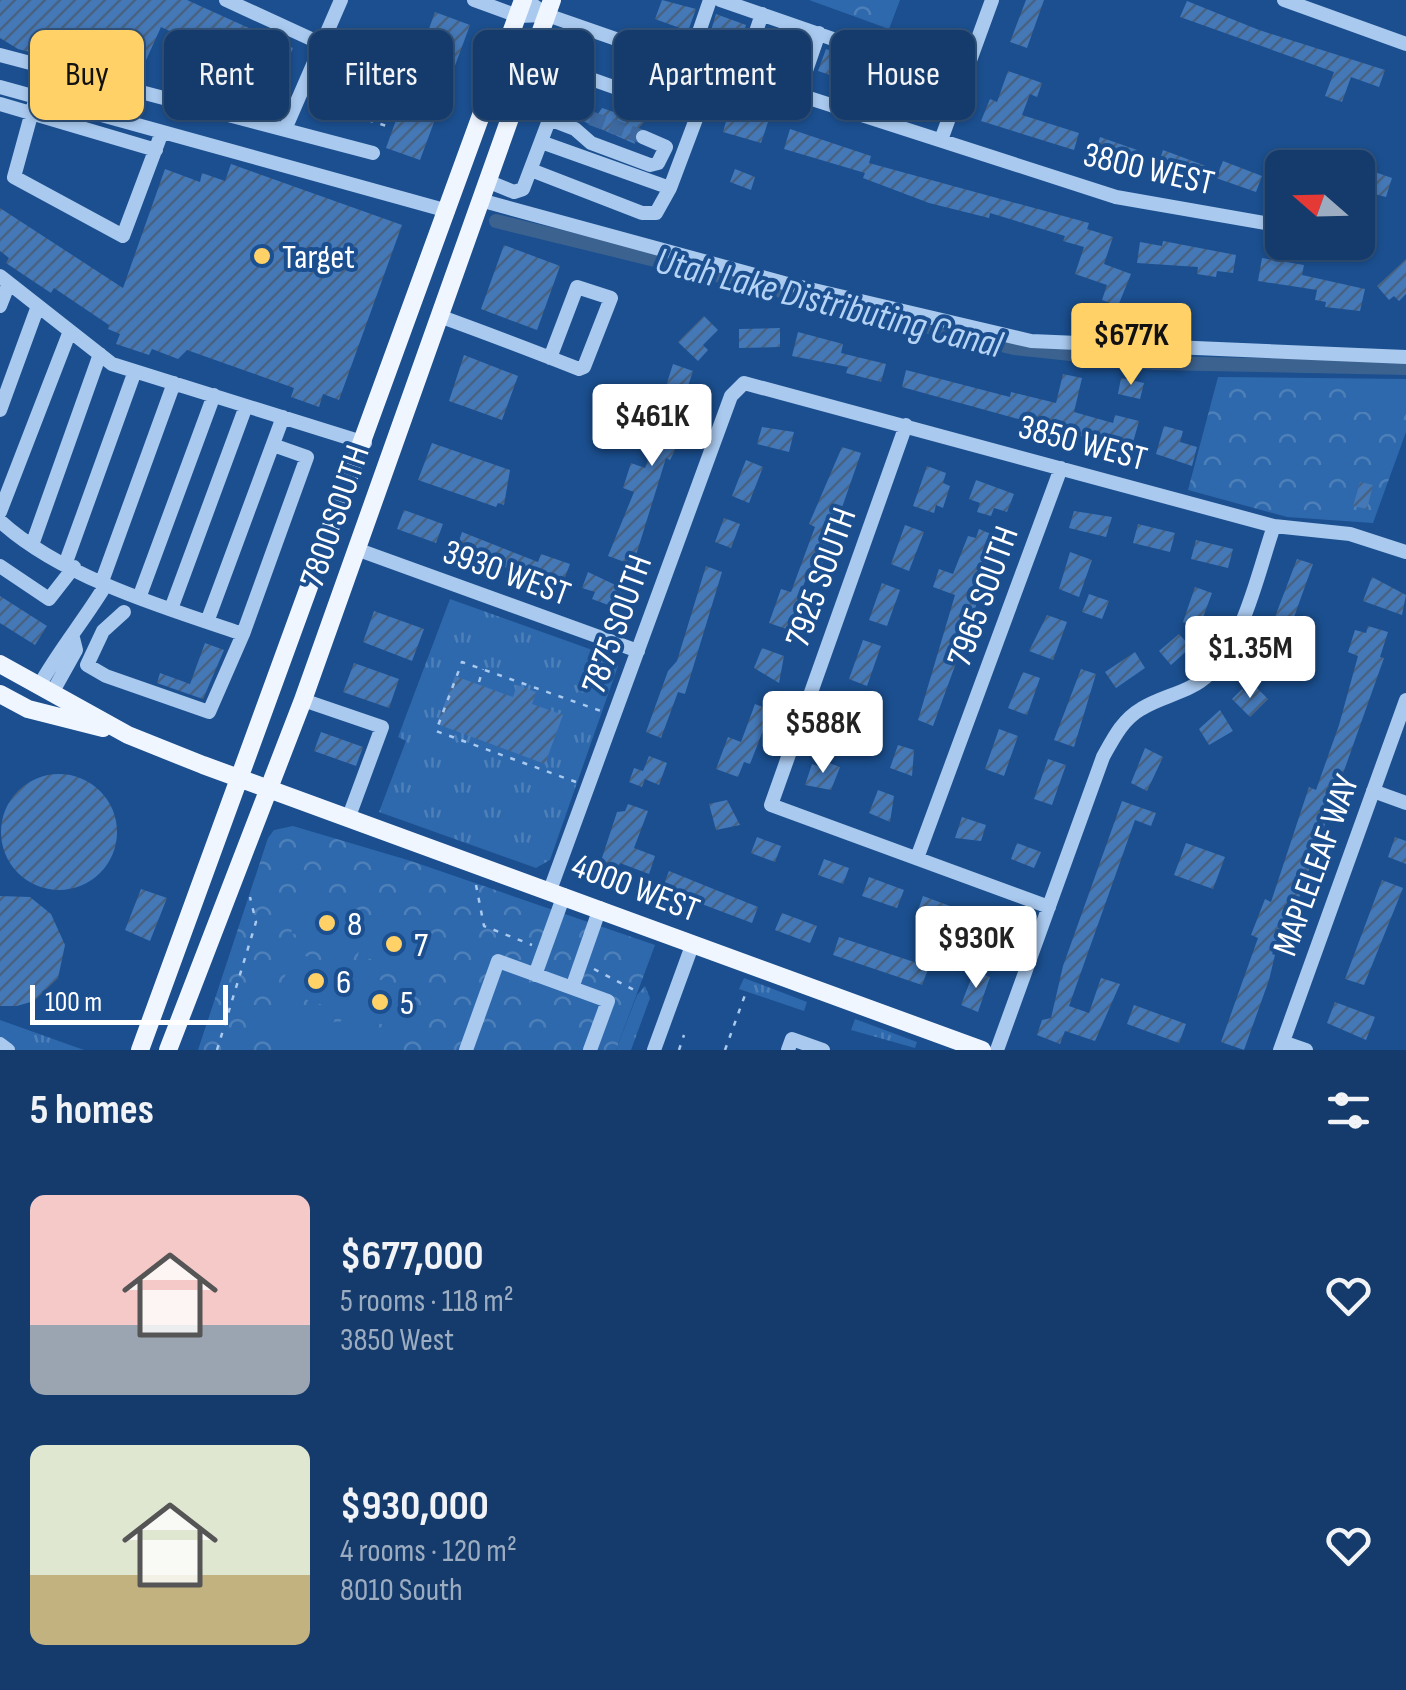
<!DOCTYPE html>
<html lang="en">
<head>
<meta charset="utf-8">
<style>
	:root { --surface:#143b6b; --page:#1d4271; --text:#f1f3f6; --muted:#9dadc1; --line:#33557e; --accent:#ffd166 }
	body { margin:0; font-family:"Sofia Sans Condensed",sans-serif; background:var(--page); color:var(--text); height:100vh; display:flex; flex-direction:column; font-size:38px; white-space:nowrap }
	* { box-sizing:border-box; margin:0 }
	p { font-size:32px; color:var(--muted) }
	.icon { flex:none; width:55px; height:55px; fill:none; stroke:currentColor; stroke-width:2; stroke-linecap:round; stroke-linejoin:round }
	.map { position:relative; height:1050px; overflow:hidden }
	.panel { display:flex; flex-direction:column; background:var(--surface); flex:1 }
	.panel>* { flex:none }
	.hud { position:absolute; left:30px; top:30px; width:1348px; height:90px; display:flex; gap:20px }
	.needle { width:65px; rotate:290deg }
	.controls { position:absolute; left:1265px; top:150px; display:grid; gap:20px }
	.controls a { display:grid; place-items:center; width:110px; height:110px; border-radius:15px; background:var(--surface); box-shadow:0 2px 8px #0004,0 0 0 2px var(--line); font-size:50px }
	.scale { position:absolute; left:30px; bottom:25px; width:198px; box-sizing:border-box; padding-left:10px; border:5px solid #fff; border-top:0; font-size:28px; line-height:35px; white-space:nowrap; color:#fff; -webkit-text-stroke:8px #1b4f8f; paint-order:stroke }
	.price { position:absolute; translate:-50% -85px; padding:0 22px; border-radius:10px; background:#fff; color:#222; font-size:32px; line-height:65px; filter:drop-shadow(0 2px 5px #0008) }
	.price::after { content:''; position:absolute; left:50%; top:60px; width:30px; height:22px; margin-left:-15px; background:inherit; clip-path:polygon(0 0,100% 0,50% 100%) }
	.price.selected { background:var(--accent); color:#111 }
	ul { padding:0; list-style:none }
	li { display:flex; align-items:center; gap:30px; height:250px; padding:0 30px }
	li span { display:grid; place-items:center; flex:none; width:280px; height:200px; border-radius:15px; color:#555 }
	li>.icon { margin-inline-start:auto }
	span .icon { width:120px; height:120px; fill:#fffc; stroke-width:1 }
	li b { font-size:42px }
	h2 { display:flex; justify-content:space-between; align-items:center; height:120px; padding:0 30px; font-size:42px }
	.pill { padding:0 35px; border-radius:15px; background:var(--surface); box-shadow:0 2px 8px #0004,0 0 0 2px var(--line); font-size:35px; line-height:90px }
	.pill.selected { background:var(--accent); color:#111 }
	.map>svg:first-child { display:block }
	.grass { fill:url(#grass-tufts) }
	.park { fill:url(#park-crowns) }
	.pitch { fill:#2e69ad }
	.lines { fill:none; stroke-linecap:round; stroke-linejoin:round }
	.canal { stroke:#3c6290; stroke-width:14 }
	.building { fill:url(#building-hatch) }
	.minor-tunnel { stroke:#3d69a0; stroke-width:14; stroke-dasharray:14 7; stroke-linecap:butt }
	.path { stroke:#a9c9ee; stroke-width:2.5; stroke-dasharray:5 8; stroke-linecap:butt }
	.minor { stroke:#a9c9ee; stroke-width:14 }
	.major { stroke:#f0f6ff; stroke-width:18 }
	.poi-dot { fill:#ffd166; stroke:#1b4f8f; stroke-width:4 }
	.labels { text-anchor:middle; stroke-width:8; stroke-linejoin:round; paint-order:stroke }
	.street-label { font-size:35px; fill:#fff; stroke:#1b4f8f }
	.poi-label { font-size:35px; fill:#fff; stroke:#1b4f8f; text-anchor:start }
	.water-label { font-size:38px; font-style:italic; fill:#b5d3f5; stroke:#1b4f8f }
</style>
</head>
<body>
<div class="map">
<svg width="1406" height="1050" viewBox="0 0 1406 1050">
	<defs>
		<pattern id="grass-tufts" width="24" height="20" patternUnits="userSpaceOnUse" patternTransform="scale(2.5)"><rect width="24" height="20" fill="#2e69ad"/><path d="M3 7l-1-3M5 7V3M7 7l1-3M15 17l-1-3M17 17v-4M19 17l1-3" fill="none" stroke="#4d80b9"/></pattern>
		<pattern id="park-crowns" width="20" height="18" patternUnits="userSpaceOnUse" patternTransform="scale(2.5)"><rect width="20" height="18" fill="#2e69ad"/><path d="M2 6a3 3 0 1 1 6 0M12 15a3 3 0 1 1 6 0" fill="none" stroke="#4d80b9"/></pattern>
		<pattern id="building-hatch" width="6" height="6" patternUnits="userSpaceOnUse" patternTransform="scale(2.5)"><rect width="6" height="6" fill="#4478b7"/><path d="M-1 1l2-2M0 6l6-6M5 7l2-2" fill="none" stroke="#486282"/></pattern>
	</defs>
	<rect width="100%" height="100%" fill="#1b4f8f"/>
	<path class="grass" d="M450,599L612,657L618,666L550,860L536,868L379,812L406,741L398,737Z
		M744,978L807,1002L804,1011L739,989Z
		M645,986L650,998L631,1050H616L637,995Z
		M855,1019L917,1042L915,1048L851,1030Z
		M0,1020L84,1050H0Z"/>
	<path class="park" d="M809,0H900L889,29Z
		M1218,377L1406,379V432L1373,523L1287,517L1188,490Z
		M293,826L411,861L655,945L616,1050H198L268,838L274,830Z"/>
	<path class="pitch" d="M1355,388H1403V412H1355Z
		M304,893L364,913L351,953L291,933Z
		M371,915L430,934L417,974L358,955Z
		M293,952L351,971L338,1010L280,991Z
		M357,972L417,992L403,1031L344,1012Z
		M277,999L335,1018L325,1050H297L264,1039Z
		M341,1020L401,1040L397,1050H331Z"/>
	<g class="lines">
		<path class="canal" d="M496,221L1014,348L1155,363L1406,368"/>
	</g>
	<path class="building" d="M0,0H187L293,48L269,101L225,81L221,92L185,75L195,52L189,49L193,42L161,27L138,78L70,47L64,61L18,49L0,38Z
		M662,0L696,9L688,31L655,19Z
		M1026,0H1044L1027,48L1010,42Z
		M1187,1L1259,30L1385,70L1379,87L1351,77L1342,102L1325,96L1334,72L1180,17Z
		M435,12L470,25L420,160L386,148Z
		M716,14L746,25L739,47L709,37Z
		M769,31L802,43L794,64L761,52Z
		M826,49L855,59L848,81L818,71Z
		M895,70L928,82L921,103L888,92Z
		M1008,71L1042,83L1037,97L1030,94L1022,115L1079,133L1074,150L981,121L990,99L997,102Z
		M573,105L598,114L602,108L644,122L633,134L635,144L569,115Z
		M729,111L768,122L761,143L723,132Z
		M790,129L871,156L869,163L1089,223L1087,229L1113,237L1104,264L1131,274L1118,306L1102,300L1107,285L1075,274L1084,247L1063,241L1065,236L990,213L989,218L929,203L863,178L865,173L784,149Z
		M1100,137L1143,152L1137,169L1094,157Z
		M1163,150L1206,166L1200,182L1158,166Z
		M1223,161L1262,176L1256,192L1216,178Z
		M231,164L402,225L339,400L323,394L319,407L291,397L294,388L187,350L178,359L152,349L149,355L116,344L120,334L108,329L109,325L54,288L51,293L6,263L9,258L0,251V208L123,288L165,169L200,182L202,173L225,181Z
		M735,169L755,177L751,190L730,182Z
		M1366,169L1392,178L1386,197L1359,190Z
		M1163,241L1236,255L1233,273L1217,271L1216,277L1197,274L1198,267L1137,263L1140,242L1162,246Z
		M504,245L560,266L537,330L481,309Z
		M1262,258L1304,265L1302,275L1365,289L1360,311L1325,307L1326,302L1315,300L1317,290L1258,281Z
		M1406,259V294L1399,301L1394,296L1389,300L1377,286Z
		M704,316L718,330L703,345L708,350L698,361L678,342Z
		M780,328V347L739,348V329Z
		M798,332L843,344L841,353L886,364L881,382L846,373L848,367L792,356Z
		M464,355L518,376L502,420L449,401Z
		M673,364L693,371L678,416L685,419L684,432L670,460L666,458L633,565L608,556L634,492L623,488L631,463L645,468L668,404L661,402Z
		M906,370L1010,397L1011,392L1056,403L1063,374L1082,378L1074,412L1113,423L1115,415L1139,421L1132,446L1121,447L1055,429L1056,423L1023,415L1022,420L902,387Z
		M1121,378L1144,383L1140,399L1118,394Z
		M1164,426L1183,431L1180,442L1197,447L1192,466L1156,454Z
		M762,427L794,432L789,452L757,444Z
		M432,443L510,470L504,505L498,503L496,507L418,480Z
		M842,447L861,453L815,585L805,581L794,613L803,617L798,633L769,623L781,589L791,592L815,527L809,524Z
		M746,460L763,467L749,503L732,496Z
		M927,466L946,473L943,483L950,486L943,508L936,505L934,513L913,506Z
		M976,480L1014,494L1007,512L994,508L991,516L977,512L980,503L969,499Z
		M1360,482L1373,485L1367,509L1353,506Z
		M404,510L443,524L436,543L397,529Z
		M1074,511L1112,517L1106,537L1069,528Z
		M724,518L740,524L731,548L715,542Z
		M1138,524L1175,533L1170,552L1133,543Z
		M905,525L924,532L909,571L891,564Z
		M979,529L1001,538L974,593L978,594L975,611L933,726L918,720L955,595L933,587L939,569L953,574L968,536L976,538Z
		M462,532L538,562L541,554L570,564L564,580L556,577L553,584L456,550Z
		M1196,540L1233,549L1228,568L1191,559Z
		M1070,552L1092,560L1079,597L1059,589Z
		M1297,559L1313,564L1294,617L1309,622L1304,635L1296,632L1279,666L1259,659Z
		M706,566L722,572L685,694L678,692L661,738L646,732L668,671L677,661Z
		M588,572L626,590L619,609L592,599L595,592L582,588Z
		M1372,577L1406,595L1402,615L1363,601Z
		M882,583L900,590L887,626L869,620Z
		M1195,587L1212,593L1199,628L1183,622Z
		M1089,594L1109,601L1102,619L1082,612Z
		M0,596L47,626L35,645L0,623Z
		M374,611L424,629L412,661L363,642Z
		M1047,615L1067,622L1053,660L1029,651Z
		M1368,626L1388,632L1380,657L1384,658L1289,926L1281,930L1272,954L1275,955L1269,980L1244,1050L1221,1042L1258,938L1251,935L1265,899L1271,902L1309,787L1316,790L1339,725L1358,656L1348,652L1355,630L1366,633Z
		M1179,634L1191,647L1171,665L1159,651Z
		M863,640L881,646L867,686L849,679Z
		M205,643L224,650L203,699L157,683L160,673L190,684Z
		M762,648L784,656L779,683L754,668Z
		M1135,652L1145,668L1116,688L1105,672Z
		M354,663L399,679L389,708L343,692Z
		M1081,669L1096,674L1074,747L1054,740Z
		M1023,672L1040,678L1027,715L1008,708Z
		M455,676L513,697L517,685L536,692L532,704L563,715L545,764L437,724Z
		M1256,687L1268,699L1250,717L1232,699L1242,689L1248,695Z
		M755,704L771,710L750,764L744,762L738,777L716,769L728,737L741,742Z
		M1220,710L1233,731L1209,745L1199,729Z
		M837,711L854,717L844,742L828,735Z
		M999,729L1018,736L1004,776L985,769Z
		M321,732L363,747L356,766L314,751Z
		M898,745L914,750L912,776L890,768Z
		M1145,748L1163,757L1147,791L1131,783Z
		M649,756L667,763L659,785L645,779L642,787L629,782L634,768L643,771Z
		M1048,759L1066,765L1052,805L1034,799Z
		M821,760L840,767L831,790L805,785L812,764L818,766Z
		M1 832a58 58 0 1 1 116 0a58 58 0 1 1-116 0Z
		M878,790L894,796L890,822L869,813Z
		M727,800L740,825L716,830L709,804Z
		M1122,801L1156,813L1151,826L1135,820L1069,1006L1089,1013L1101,978L1120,984L1095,1041L1065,1031L1060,1044L1037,1035L1042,1020L1051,1018L1063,966Z
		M628,804L648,811L634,848L655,856L649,874L620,863L614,879L597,873L617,812L625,811Z
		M962,817L986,825L981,841L955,838Z
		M757,837L781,846L775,862L751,853Z
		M1395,837L1406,841V864L1388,857Z
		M1017,843L1041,852L1034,868L1011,859Z
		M1186,843L1225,857L1213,889L1174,875Z
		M824,859L849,868L843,884L818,875Z
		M669,871L758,907L752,923L662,889Z
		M869,877L904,890L897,908L862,896Z
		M1382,880L1403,888L1364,985L1345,979Z
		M141,889L167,898L150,941L125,930Z
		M0,896L30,897L51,914L65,945L58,978L34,1001L17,1006H0Z
		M923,896L961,910L955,927L917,913Z
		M782,913L817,926L810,943L775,930Z
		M998,926L1011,931L1004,950L979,946L986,927L996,931Z
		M839,937L929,967L922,985L833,955Z
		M974,971L990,977L978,1012L961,1005Z
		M1335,1002L1375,1017L1366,1040L1327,1023Z
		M1134,1005L1186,1024L1179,1043L1127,1024Z"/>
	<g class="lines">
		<path class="minor-tunnel" d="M571,111L643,137"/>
		<path class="path" d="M402,31L423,37
			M368,120L390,127
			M479,682L483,669
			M576,782L436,731L462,662L601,711
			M476,885L484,926L532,945
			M594,969L636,991
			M217,1050L256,922L250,897
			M679,1050L684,1035
			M725,1050L745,995"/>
		<path class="minor" d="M226,0L320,43
			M474,0L518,16L546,15
			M526,0L547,15L688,64L741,76L1116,197L1282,226
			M720,0L865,50L866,60L849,110
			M1284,0L1406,44
			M0,55L373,153
			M688,64L710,0
			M741,76L762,14
			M0,87L448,211
			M798,94L819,33
			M36,97L14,177L123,236L162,132
			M0,104L156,150
			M862,115L885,52L963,80
			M549,119L575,129L591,143L650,165L658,163L666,147L643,137
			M286,127L341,0
			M941,140L992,0
			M541,142L670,188L699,111
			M531,170L642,213H656L670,188
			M487,181L514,192L523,189L565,78L577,74L690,114L699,111L713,71
			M480,200L784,283L1031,341L1406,357
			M0,276L112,364L365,443
			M0,306L9,283
			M439,316C486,333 533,351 579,369L584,367L611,298L577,287L550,358
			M0,410L38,306
			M906,425L771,805L1049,907
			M0,512L70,331
			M0,521C61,577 165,608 243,634
			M32,545L100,354
			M356,549L638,651
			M66,562L135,371
			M0,566L49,599L74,567
			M101,584L174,383
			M139,598L214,395
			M171,609L246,406
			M124,612L103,631L87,665L106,676L209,712L243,634L307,457L273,445
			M207,622L283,417
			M39,686C59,650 83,622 105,586
			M52,693L76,650L73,638
			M303,700L382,727L348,819
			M1373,791L1406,803
			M917,858L1061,468
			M550,890L731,396L744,383L1274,526L1350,534L1406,552
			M535,975L564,895
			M572,988L600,908
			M1283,1042L1306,1050
			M0,1044L8,1050
			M466,1050L498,961L608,1001L590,1050
			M654,1050L693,943
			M788,1050L792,1039L823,1050
			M997,1050L1103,757C1113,739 1122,720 1141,709C1163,695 1190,693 1209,674C1245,639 1258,572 1274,526
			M1280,1050L1406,700"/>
		<path class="major" d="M0,664L128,735L203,765L982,1050
			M0,694L28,709L103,728
			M140,1050L523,0
			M168,1050L303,700L552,0"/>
	</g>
	<g class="poi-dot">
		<circle cx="262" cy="256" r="10"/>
		<circle cx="327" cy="923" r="10"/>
		<circle cx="394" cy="944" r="10"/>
		<circle cx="316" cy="981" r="10"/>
		<circle cx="380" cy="1002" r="10"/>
	</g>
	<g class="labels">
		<g class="street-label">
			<text transform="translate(1149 168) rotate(13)" y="12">3800 WEST</text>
			<text transform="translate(1083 442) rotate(15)" y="12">3850 WEST</text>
			<text transform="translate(334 516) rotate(-71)" y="12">7800 SOUTH</text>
			<text transform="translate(507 572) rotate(20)" y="12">3930 WEST</text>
			<text transform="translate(820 577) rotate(-70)" y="12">7925 SOUTH</text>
			<text transform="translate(982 596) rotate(-70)" y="12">7965 SOUTH</text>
			<text transform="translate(616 624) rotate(-70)" y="12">7875 SOUTH</text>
			<text transform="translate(1315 865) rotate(-70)" y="12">MAPLELEAF WAY</text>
			<text transform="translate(636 887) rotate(21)" y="12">4000 WEST</text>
		</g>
		<g class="poi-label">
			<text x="282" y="268">Target</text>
			<text x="347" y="935">8</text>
			<text x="414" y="956">7</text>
			<text x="336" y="993">6</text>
			<text x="400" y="1014">5</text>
		</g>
		<g class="water-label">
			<text transform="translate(829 302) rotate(14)" y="13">Utah Lake Distributing Canal</text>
		</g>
	</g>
</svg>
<div class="controls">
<a><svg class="needle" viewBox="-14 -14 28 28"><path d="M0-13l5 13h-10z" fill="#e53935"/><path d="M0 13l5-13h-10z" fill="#9dadc1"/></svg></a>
</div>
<div class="scale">100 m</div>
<b class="price selected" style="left:1131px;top:388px">$677K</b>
<b class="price" style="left:652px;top:469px">$461K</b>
<b class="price" style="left:1250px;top:701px">$1.35M</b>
<b class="price" style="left:823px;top:776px">$588K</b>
<b class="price" style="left:976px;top:991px">$930K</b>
<div class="hud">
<a class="pill selected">Buy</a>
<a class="pill">Rent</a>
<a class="pill">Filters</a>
<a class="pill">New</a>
<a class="pill">Apartment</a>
<a class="pill">House</a>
</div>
</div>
<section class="panel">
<h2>5 homes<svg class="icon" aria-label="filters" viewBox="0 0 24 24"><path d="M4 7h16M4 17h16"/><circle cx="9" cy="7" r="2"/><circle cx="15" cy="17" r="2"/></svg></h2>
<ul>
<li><span style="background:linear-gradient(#f6c9c9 65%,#9aa5b1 0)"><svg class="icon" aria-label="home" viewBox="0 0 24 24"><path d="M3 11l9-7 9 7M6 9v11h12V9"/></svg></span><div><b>$677,000</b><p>5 rooms · 118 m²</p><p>3850 West</p></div><svg class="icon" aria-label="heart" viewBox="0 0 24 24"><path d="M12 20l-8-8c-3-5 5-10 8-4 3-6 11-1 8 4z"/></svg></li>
<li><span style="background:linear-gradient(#dfe7d0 65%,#c2b280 0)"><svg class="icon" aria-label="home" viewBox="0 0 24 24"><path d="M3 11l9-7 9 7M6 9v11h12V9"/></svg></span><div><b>$930,000</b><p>4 rooms · 120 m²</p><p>8010 South</p></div><svg class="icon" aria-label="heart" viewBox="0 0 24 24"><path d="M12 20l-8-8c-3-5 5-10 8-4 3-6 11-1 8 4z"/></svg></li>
</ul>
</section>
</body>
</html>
